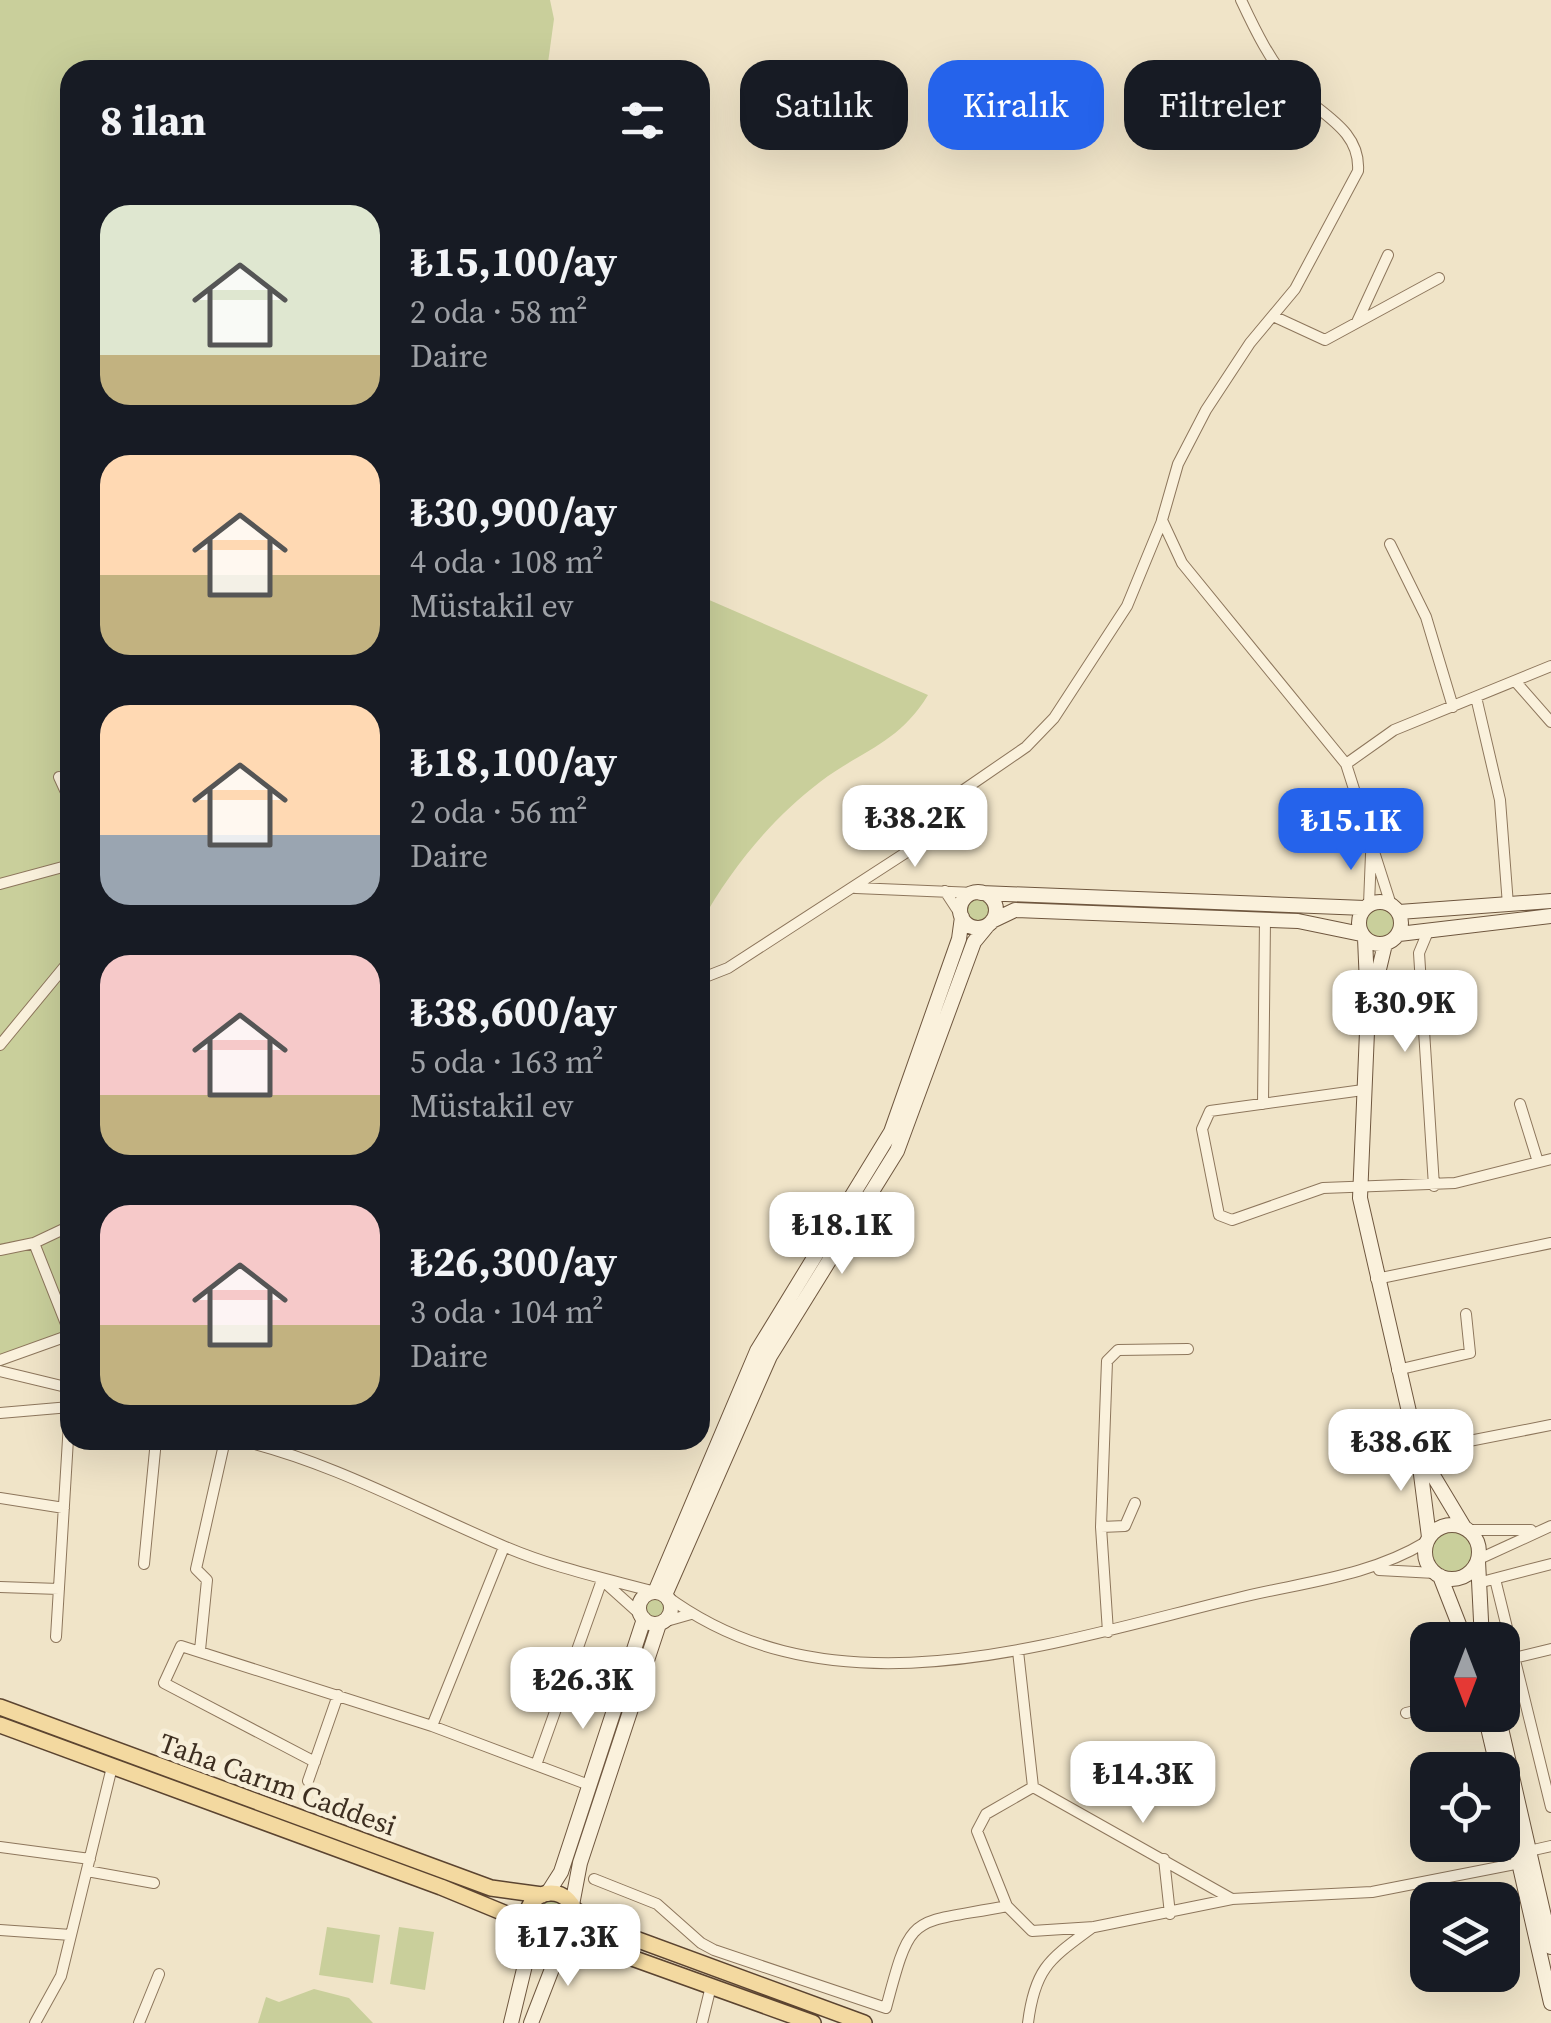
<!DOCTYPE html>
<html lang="tr">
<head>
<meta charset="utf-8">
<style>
	:root { --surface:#171b24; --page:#20242c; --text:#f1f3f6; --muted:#9ea1a6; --accent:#2563eb }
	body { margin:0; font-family:"Source Serif 4",serif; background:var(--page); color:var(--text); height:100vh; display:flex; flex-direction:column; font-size:38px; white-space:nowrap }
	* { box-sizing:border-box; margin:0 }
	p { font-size:32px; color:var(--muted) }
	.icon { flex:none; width:55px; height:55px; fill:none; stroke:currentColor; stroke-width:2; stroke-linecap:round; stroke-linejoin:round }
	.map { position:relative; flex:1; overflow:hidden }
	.drawer { position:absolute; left:60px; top:60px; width:650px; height:1390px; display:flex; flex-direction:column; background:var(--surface); border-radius:30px; box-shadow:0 10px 40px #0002 }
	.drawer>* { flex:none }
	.guide { position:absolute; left:740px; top:60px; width:660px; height:90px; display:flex; gap:20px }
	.needle { width:65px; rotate:180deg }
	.buttons { position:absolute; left:1410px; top:1622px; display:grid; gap:20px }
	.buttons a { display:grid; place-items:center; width:110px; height:110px; border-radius:20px; background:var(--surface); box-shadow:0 10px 40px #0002; font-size:50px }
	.price { position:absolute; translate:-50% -85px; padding:0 22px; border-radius:20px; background:#fff; color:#222; font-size:32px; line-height:65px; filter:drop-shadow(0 2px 5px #0008) }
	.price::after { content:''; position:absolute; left:50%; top:60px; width:30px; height:22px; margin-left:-15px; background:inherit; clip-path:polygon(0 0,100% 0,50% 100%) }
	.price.active { background:var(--accent); color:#fff }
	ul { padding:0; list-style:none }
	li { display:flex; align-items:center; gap:30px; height:250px; padding:0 40px }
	li span { display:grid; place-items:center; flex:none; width:280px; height:200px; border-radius:30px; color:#555 }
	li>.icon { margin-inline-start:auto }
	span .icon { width:120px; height:120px; fill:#fffc; stroke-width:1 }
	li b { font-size:42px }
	h2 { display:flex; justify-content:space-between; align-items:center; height:120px; padding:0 40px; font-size:42px }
	.tag { padding:0 35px; border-radius:30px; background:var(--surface); box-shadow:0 10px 40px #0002; font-size:35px; line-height:90px }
	.tag.active { background:var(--accent); color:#fff }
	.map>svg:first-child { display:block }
	.green { fill:#c9cf9b }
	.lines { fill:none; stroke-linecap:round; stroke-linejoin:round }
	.street-casing { stroke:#8d765c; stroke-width:12 }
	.secondary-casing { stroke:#6f573f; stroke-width:16 }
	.primary-casing { stroke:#5b4430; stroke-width:18 }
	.street { stroke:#faf1dc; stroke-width:10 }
	.secondary { stroke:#faf1dc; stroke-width:14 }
	.primary { stroke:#f3d9a0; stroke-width:15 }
	.labels { text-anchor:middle; stroke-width:10; stroke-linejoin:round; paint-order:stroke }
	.street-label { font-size:28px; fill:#3d2e20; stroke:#f7eed8 }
</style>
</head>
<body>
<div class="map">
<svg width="1551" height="2023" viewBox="0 0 1551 2023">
	<rect width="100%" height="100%" fill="#f0e4c8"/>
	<path class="green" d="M0,0H550L554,19L547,70H70V1335L0,1367Z
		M700,596L928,695C898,744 862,750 820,782C770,820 731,869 700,924Z
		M964 910a14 14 0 1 1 28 0a14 14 0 1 1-28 0Z
		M1366 923a14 14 0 1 1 28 0a14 14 0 1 1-28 0Z
		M1429 1552a23 23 0 1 1 46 0a23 23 0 1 1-46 0Z
		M642 1608a13 13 0 1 1 26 0a13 13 0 1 1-26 0Z
		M534 1917a17 17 0 1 1 34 0a17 17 0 1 1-34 0Z
		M327,1927L380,1935L373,1983L319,1975Z
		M399,1927L434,1932L425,1990L390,1984Z
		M314,1989L349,1998L373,2023H258L266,1997L279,2002Z"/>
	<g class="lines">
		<defs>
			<path id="street" d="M1241,0C1255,30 1271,63 1294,88C1318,113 1361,129 1358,171L1295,289L1250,343L1206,410L1178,464L1162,520L1182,563L1346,764L1391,905
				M1273,316L1325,340L1439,278
				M1357,322L1388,255
				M1390,544L1426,617L1453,707
				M1515,681L1551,722
				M1476,697L1500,800L1508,905
				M1346,764L1394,730L1551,666
				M59,777L70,801
				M0,884L70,865
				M856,888L975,893
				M945,891L962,917
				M1369,904L1371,854
				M1429,929L1419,953L1434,1186
				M700,979L728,968L913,848L962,791L1026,747L1054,718L1127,606L1162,521
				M0,1045L70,960
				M1363,1090L1210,1111L1202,1129L1219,1215L1232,1220L1323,1188L1455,1183L1551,1159
				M1263,1104L1265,920
				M1520,1104L1538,1162
				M70,1226L34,1243L70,1334
				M0,1250L34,1243
				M1376,1279L1551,1243
				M0,1360L70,1335
				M1397,1370L1470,1353L1466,1314
				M0,1371L70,1388
				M0,1413L70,1407
				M239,1440C332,1462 414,1508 501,1545C551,1567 603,1578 655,1592
				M1418,1451L1551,1425
				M0,1498L64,1508
				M1101,1527L1125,1526L1135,1503
				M1469,1530H1531
				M1479,1559L1551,1526
				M144,1564L156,1440
				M1379,1570L1435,1573
				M1495,1579L1551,1807
				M1478,1583L1551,1564
				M0,1587L59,1589
				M665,1595C834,1721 1054,1642 1238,1598C1303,1582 1368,1577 1426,1542
				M663,1622L691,1614
				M1108,1632L1101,1527L1107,1361L1118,1350L1188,1349
				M56,1637L70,1406
				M200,1650L207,1580L196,1569L225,1440
				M1018,1651L1033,1787
				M1502,1661L1551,1649
				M1406,1713L1428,1708
				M432,1726L504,1547
				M315,1762L164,1683L181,1646L432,1726L589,1785
				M536,1765L602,1580L641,1615
				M308,1781L338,1695
				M1033,1787L986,1814L977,1831L1007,1906L1032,1931L1094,1927L1232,1899L1372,1892L1520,1863
				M1033,1787L1232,1899
				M0,1847L90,1859
				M1529,1851L1551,1846
				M1164,1859L1170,1914
				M87,1871L154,1883
				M594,1879L657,1904L701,1943L714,1950L886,2008C912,1909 910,1925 1007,1906
				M0,1930L71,1935
				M35,2023L61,1976L112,1767
				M139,2023L159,1974
				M702,2023L711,1986
				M1028,2023C1035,1967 1050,1959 1093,1927"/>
			<path id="secondary" d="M960 910a18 18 0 1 1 36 0a18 18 0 1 1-36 0Z
				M981,893L1365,908
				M1359 923a21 21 0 1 1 42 0a21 21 0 1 1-42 0Z
				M1399,912L1551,901
				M992,921L1015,910L1298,921L1361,934
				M1399,934L1551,916
				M1365,938L1368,1008L1360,1198L1418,1451L1429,1537
				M1371,1003L1385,944
				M1419,1452L1464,1527
				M1425 1552a27 27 0 1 1 54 0a27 27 0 1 1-54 0Z
				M1478,1561L1482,1640
				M1440,1576L1465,1640
				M655,1592L757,1351L891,1132L959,939L962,917
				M639 1608a16 16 0 1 1 32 0a16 16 0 1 1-32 0Z
				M665,1595L770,1356L897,1151L974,942L988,925
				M1485,1715L1498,1770
				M1498,1715L1551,1947
				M1502,1788L1551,2003
				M547,1894L561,1872L644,1619
				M572,1905L580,1863L659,1624
				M511,2023L533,1932
				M531,2023L564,1938"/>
			<path id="primary" d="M0,1707L491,1888L542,1895
				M0,1725L441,1887L509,1915L531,1930
				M527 1917a24 24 0 1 1 48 0a24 24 0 1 1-48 0Z
				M575,1910L603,1927L864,2023
				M568,1935L813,2023"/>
		</defs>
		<use href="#street" class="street-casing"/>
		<use href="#secondary" class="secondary-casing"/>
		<use href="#primary" class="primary-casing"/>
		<use href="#street" class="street"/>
		<use href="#secondary" class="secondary"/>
		<use href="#primary" class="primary"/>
	</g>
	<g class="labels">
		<g class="street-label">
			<text transform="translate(278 1784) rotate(20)" y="10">Taha Carım Caddesi</text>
		</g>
	</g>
</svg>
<div class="buttons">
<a><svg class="needle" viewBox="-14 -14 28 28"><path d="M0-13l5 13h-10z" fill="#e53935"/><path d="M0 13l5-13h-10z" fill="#9ea1a6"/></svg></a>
<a><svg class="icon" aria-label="locate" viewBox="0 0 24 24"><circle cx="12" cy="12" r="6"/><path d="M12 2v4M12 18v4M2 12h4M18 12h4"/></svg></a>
<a><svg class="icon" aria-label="layers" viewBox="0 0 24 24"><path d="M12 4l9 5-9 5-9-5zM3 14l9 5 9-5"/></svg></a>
</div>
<b class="price" style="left:915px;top:870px">₺38.2K</b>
<b class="price active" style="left:1351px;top:873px">₺15.1K</b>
<b class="price" style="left:1405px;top:1055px">₺30.9K</b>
<b class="price" style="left:842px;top:1277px">₺18.1K</b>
<b class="price" style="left:1401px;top:1494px">₺38.6K</b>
<b class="price" style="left:583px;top:1732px">₺26.3K</b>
<b class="price" style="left:1143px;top:1826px">₺14.3K</b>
<b class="price" style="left:568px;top:1989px">₺17.3K</b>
<div class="guide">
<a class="tag">Satılık</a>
<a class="tag active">Kiralık</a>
<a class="tag">Filtreler</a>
</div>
<section class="drawer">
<h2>8 ilan<svg class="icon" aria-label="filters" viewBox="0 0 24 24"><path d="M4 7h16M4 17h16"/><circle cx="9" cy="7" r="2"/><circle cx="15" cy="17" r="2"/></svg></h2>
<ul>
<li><span style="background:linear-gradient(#dfe7d0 75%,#c2b280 0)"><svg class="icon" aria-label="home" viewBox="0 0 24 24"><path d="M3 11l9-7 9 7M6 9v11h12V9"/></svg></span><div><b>₺15,100/ay</b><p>2 oda · 58 m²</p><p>Daire</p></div></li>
<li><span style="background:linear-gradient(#ffd9b3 60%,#c2b280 0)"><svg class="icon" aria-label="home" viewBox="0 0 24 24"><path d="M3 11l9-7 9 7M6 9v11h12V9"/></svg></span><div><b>₺30,900/ay</b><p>4 oda · 108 m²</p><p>Müstakil ev</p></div></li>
<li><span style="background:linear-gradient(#ffd9b3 65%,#9aa5b1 0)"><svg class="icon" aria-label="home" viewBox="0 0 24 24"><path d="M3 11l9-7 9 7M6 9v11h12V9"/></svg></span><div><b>₺18,100/ay</b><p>2 oda · 56 m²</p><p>Daire</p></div></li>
<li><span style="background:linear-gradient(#f6c9c9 70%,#c2b280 0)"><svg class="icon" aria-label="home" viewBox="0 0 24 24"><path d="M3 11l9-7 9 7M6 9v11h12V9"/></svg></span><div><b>₺38,600/ay</b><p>5 oda · 163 m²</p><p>Müstakil ev</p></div></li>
<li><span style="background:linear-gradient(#f6c9c9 60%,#c2b280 0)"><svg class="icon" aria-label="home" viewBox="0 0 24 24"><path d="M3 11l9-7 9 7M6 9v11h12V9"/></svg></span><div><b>₺26,300/ay</b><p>3 oda · 104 m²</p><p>Daire</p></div></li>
</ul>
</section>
</div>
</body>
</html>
